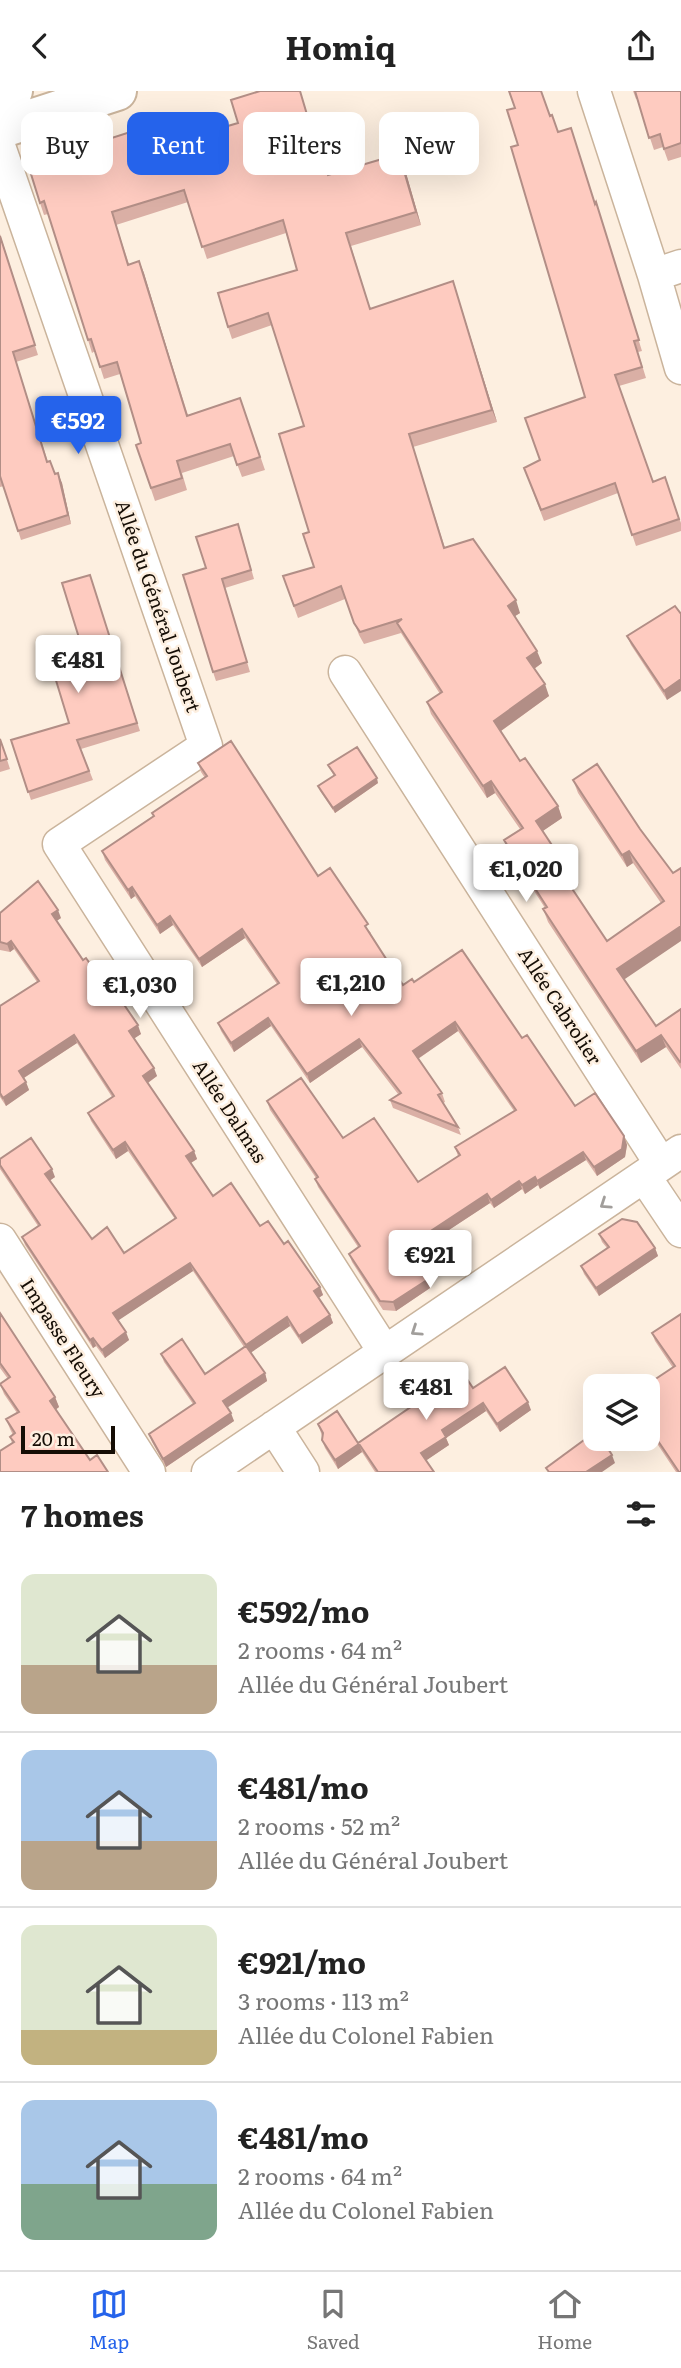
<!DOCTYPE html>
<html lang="en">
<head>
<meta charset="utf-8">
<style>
	:root { --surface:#fff; --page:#f6f6f6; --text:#222; --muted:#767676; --line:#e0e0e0; --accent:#2563eb }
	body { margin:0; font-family:Literata,serif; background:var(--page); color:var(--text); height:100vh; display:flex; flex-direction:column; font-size:26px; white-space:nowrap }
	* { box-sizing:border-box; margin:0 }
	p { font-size:23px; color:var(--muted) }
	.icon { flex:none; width:38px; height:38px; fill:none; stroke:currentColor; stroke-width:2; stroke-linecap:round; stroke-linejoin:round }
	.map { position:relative; height:1381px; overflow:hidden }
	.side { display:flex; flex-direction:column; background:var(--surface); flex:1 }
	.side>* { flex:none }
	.banner { position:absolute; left:21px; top:21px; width:640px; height:63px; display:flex; gap:14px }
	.fabs { position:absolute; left:583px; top:1283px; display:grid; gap:14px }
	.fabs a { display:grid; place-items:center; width:77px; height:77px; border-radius:14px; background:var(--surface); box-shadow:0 7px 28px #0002; font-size:35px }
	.scale { position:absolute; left:21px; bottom:18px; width:94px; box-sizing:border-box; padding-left:7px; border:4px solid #150d05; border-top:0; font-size:19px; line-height:24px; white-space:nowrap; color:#150d05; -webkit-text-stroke:5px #fdefe0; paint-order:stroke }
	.price { position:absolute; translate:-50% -60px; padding:0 16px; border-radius:7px; background:#fff; color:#222; font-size:23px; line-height:46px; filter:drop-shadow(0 2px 4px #0008) }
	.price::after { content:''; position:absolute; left:50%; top:42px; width:21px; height:16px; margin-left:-10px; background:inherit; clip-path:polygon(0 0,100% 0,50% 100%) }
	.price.selected { background:var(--accent); color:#fff }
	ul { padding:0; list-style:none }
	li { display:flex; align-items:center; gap:21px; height:175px; padding:0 21px }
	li+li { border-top:2px solid var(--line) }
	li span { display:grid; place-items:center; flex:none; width:196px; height:140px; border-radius:14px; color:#555 }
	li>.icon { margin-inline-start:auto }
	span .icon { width:84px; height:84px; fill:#fffc; stroke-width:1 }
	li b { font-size:30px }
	h2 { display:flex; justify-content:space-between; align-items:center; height:84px; padding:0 21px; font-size:30px }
	.chip { padding:0 24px; border-radius:14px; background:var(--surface); box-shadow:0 7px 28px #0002; font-size:24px; line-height:63px }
	.chip.selected { background:var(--accent); color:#fff }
	header { display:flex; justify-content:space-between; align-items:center; height:91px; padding:0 21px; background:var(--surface); font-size:32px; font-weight:700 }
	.tab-bar { display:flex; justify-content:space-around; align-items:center; height:98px; border-top:2px solid var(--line); background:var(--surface); font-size:19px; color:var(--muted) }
	.tab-bar a { display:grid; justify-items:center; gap:4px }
	.tab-bar .selected { color:var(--accent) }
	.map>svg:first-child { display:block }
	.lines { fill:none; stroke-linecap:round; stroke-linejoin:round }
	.minor-casing { stroke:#cab49c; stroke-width:35 }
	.major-casing { stroke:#cab49c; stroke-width:42 }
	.minor { stroke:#fff; stroke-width:32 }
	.major { stroke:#fff; stroke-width:38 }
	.wall { fill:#daafa5 }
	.shaded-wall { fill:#b28e86 }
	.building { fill:#fecbc0; stroke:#b28e86; stroke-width:2 }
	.oneway { stroke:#a19e9b }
	.labels { text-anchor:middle; stroke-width:5; stroke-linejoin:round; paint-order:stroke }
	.street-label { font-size:19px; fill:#150d05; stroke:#fdefe0 }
</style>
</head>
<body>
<header><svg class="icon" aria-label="back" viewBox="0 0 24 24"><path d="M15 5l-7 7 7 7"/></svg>Homiq<svg class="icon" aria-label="share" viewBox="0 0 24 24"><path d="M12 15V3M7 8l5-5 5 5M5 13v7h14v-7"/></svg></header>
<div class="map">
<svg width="681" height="1381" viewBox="0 0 681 1381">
	<rect width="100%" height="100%" fill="#fdefe0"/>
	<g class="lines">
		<defs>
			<path id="minor" d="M594,0L654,184L681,277
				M0,58L206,655L59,753L384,1260
				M654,184L681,175
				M345,581L661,1073
				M644,1085L681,1140
				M0,1149L149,1381
				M274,1336L303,1381
				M208,1381L681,1060"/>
			<path id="major" d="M0,4L13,0
				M0,38L117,0"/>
		</defs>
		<use href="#minor" class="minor-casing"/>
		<use href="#major" class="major-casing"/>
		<use href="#minor" class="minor"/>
		<use href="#major" class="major"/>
	</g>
	<path class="wall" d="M633,0H681V66L668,70L663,56L654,59L637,8H636Z
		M515,17L550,25L595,112L596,111L642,260L638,261L646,287L619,295L653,391L665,386L681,432V440L636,455L618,402L544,430L524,377L540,369L585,306L518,54Z
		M191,46L320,64L329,84L404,75L421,134L351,155L370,218L453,190L497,331L413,356L445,457L520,522L515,525L542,572L534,578L549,605L501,640L520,670L558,715L562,727L542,740L567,777L571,789L568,791L607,850L661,812L633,772L627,776L578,702L573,689L640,738L673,782L681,777L624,889L656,935L681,918V978L666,956L641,972L548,831L543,818L545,817L509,761L504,749L520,738L495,702L487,707L431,623L427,611L440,603L401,542L364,553L359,544L345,508L298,527L283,485L314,476L309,441L304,335L272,234L232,248L228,236L297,179L286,142L207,168L188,111L116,134L129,173L139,170L188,324L240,307L265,379L242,386L234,365L182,382L187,399L155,410L136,354L141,352L120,283L104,288L95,260L92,262L88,249L48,123L44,124L40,112Z
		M0,143L38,264L16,271L48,371L62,392L71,433L21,449L4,395L0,396Z
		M241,442L254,488L225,497L250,581L216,590L213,581L206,477Z
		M90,484L140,640L81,658L93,689L31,709L11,649L69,632L80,550Z
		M681,523L667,609L631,554L627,545Z
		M0,647L10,678L0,681Z
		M198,672L318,785L371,842H370L403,894L414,891L522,947L575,1015L624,1045L627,1054L625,1066L597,1085L586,1069L540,1098L538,1094L525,1103L522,1098L494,1117L490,1112L410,1164L430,1197L396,1220L383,1219L352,1171L349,1163L358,1156L318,1096L315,1088L316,1087L270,1019L267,1010L343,1047L418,1091L458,1065L455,1056L514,1020L458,940L418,968L442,1002L445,1011L443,1012L458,1036L461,1044L393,1017L390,1009L398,1003L362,956L310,992L271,935L234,961L221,940L218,932L277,893L245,847L202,876L173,834L160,843L135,805L131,808L105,769L102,760L153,725L152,722L205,687L201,681Z
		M328,674L378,692L335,722L320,700L318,695L334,685Z
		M0,822L61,827L56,830L83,869L141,943L134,947L157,985L148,992L194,1060L197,1068L191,1072L213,1105L260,1135L284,1153L320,1196L323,1204L318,1207L330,1224L333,1232L302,1253L290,1235L251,1261L265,1282L267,1290L227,1317L234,1330L166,1376L152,1351L149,1343L193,1313L164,1271L161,1263L205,1283L244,1256L193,1180L118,1229L129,1249L105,1267L96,1255L93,1257L25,1154L22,1146L38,1135L0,1078V1068L55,1086L50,1089L92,1148L124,1162L175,1128L128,1060L116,1068L91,1030L88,1022L112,1006L77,952L24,987L29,999L6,1015L0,1006V915L37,891L14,858L10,861L0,859Z
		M599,1143L655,1157L658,1165L599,1205L584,1183L581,1175L607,1157L602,1151Z
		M0,1222L55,1306L59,1316L56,1318L90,1369L12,1352L10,1346L13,1344L10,1338L6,1328L17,1322L4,1303L0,1293L8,1288L0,1277Z
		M681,1223V1381H676L648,1339V1295L673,1277L655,1250L652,1242Z
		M433,1293L473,1297L531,1319L500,1341L486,1320L446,1347L449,1354L426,1369L434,1381H375L362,1361L338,1378L325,1357L322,1349V1345L318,1333L358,1352L436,1299Z"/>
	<path class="shaded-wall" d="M399,63L404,75L421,134L416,121Z
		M139,170L144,182L191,337L187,325Z
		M453,190L457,203L497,331L492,319Z
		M58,382L62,392L71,433L68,424Z
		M516,509L520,522L512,527L508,515Z
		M537,560L542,572L531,580L527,567Z
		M681,588V600L667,609L664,600Z
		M545,593L549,605L498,642L494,630Z
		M377,687L378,692L335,722L333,717Z
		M491,690L495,702L487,707L483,695Z
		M558,715L562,727L540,742L536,730Z
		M629,760L633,772L627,776L622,764Z
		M567,777L571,789L565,793L561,781Z
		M132,796L135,805L131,808L128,799Z
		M58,819L61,827L55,831L52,823Z
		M170,825L173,834L160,843L157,834Z
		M681,835V850L622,890L617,878Z
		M242,838L245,847L202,876L199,868Z
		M11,850L14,858L10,861L7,853Z
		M268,927L271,935L234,961L231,952Z
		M455,931L458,940L416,969L413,960Z
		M138,934L141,943L132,949L129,940Z
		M74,944L77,952L22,988L19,980Z
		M661,944L666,956L641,972L636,960Z
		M359,948L362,956L310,992L307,983Z
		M154,977L157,985L146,993L143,985Z
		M26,991L29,999L6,1015L3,1007Z
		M624,1045L627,1054L625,1066L597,1085L594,1076Z
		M125,1051L128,1060L116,1068L113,1059Z
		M194,1060L197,1068L189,1073L186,1065Z
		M583,1061L586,1069L540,1098L537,1090Z
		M52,1078L55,1086L48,1091L45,1083Z
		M535,1086L538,1094L525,1103L522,1094Z
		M519,1090L522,1098L494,1117L491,1109Z
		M487,1103L490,1112L408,1166L405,1157Z
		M655,1157L658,1165L599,1205L596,1197Z
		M190,1172L193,1180L116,1231L113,1222Z
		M427,1189L430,1197L396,1220L393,1211Z
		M320,1196L323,1204L317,1208L314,1200Z
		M330,1224L333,1232L302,1253L299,1245Z
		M287,1226L290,1235L249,1263L246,1254Z
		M126,1241L129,1249L105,1267L102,1259Z
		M93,1247L96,1255L93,1257L90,1249Z
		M265,1282L267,1290L225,1318L223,1310Z
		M55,1306L59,1316L54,1320L50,1310Z
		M528,1311L531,1319L500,1341L497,1333Z
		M483,1312L486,1320L446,1347L449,1354L424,1371L421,1362L442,1339Z
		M231,1322L234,1330L166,1376L163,1368Z
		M359,1353L362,1361L338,1378L335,1369Z
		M612,1364L615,1372L602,1381H586Z"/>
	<path class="building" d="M260,0H300L319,64H321L328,84L399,63L416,121L346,142L370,218L453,190L492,319L409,343L444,457L473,448L516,509L508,515L537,560L527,567L545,593L494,630L520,670L525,667L558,715L536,730L567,777L561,781L607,850L664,810L629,760L622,764L573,689L597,673L640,738L673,782L681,777V835L617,878L656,935L681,918V970L680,971L661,944L636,960L543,818L547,816L504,749L523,737L491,690L483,695L427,611L442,601L397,532L402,528L360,541L354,532L341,495L294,515L283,485L314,476L303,443L309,441L279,343L304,335L268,222L228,236L218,202L297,179L283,129L202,156L184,99L112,121L128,174L139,170L187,325L240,307L260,366L237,374L230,353L177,370L182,387L151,397L136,354L141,352L117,271L100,276L91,248L88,249L44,110L40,112L31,83L37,71L183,24L190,46L238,32L231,9Z
		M509,0H541L550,25L552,24L558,41L571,37L595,113L596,111L639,249L634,250L642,276L615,284L653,391L665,386L679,428L632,444L615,392L541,419L524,377L540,369L525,327L585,306L511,56L518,54L507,19L515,17Z
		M635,0H681V52L664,58L660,43L649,47Z
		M0,145L35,254L13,261L47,371L50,370L55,383L58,382L68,424L18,440L0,385Z
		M238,433L251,479L222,488L247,571L213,581L183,484L206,477L196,446Z
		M90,484L137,632L77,649L89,680L28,701L11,649L69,632L47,560L80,550L62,492Z
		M675,515L681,523V588L664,600L627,545Z
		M0,648L7,668L0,670Z
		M231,650L318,785L330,777L368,833L365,835L403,894L412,888L414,891L462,859L522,947L527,944L575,1015L595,1002L624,1045L622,1058L594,1076L583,1061L537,1090L535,1086L522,1094L519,1090L491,1109L487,1103L405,1157L427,1189L393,1211L380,1210L349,1163L360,1155L315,1088L318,1086L267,1010L301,987L343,1047L374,1027L418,1091L460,1064L455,1056L516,1019L455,931L413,960L442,1002L438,1004L458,1036L390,1009L401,1002L359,948L307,983L268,927L231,952L218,932L279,892L242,838L199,868L170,825L157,834L132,796L128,799L102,760L154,725L152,722L207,685L198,672Z
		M357,656L377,687L333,717L318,695L335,684L328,674Z
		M38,790L58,819L52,823L83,869L86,867L113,905L116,902L138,934L129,940L154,977L143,985L194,1060L186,1065L213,1105L231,1092L260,1135L268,1130L284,1153L288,1150L320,1196L314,1200L330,1224L299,1245L287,1226L246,1254L190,1172L113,1222L126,1241L102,1259L93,1247L90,1249L22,1146L40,1134L0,1074V1068L31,1047L52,1078L45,1083L92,1148L107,1136L124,1162L176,1127L125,1051L113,1059L88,1022L114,1005L74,944L19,980L26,991L3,1007L0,1002V915L39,890L11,850L7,853L0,851V822Z
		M622,1128L637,1131L655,1157L596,1197L581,1175L609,1156L599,1143Z
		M0,1222L55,1306L50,1310L90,1369L97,1364L108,1381H0V1360L14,1351L10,1346L15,1342L6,1328L19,1321L0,1293L10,1286L0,1272Z
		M681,1223V1381H679L648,1335V1295H645L675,1275L652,1242Z
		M182,1248L205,1283L246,1255L265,1282L223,1310L231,1322L163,1368L149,1343L195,1312L161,1263Z
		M459,1276L473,1297L505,1276L528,1311L497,1333L483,1312L442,1339L446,1346L421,1362L434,1381H378L359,1353L335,1369L322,1349L323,1342L318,1333L337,1320L358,1352L437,1298L433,1293Z
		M595,1341V1348H602L612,1364L586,1381H549L546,1377Z"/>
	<defs><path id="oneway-chevron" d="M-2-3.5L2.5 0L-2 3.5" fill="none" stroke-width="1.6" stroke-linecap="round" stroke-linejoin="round" transform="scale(1.75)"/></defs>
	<g class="oneway">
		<use href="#oneway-chevron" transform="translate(605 1113) rotate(146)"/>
		<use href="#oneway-chevron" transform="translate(416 1240) rotate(146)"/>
	</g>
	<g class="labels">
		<g class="street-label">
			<text transform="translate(158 515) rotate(71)" y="7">Allée du Général Joubert</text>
			<text transform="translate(560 915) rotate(57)" y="7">Allée Cabrolier</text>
			<text transform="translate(230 1020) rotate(57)" y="7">Allée Dalmas</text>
			<text transform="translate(63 1247) rotate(57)" y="7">Impasse Fleury</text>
		</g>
	</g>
</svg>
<div class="fabs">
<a><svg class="icon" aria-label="layers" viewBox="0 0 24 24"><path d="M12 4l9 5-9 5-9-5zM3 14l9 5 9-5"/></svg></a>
</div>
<div class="scale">20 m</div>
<b class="price selected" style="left:78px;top:365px">€592</b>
<b class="price" style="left:78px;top:604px">€481</b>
<b class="price" style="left:526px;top:813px">€1,020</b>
<b class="price" style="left:351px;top:927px">€1,210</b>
<b class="price" style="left:140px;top:929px">€1,030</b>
<b class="price" style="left:430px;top:1199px">€921</b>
<b class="price" style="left:426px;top:1331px">€481</b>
<div class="banner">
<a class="chip">Buy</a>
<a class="chip selected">Rent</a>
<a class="chip">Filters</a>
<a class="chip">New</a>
</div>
</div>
<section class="side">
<h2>7 homes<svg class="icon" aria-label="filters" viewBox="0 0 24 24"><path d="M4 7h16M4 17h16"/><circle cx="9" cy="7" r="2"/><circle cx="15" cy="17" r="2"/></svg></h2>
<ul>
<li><span style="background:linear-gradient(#dfe7d0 65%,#b9a48a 0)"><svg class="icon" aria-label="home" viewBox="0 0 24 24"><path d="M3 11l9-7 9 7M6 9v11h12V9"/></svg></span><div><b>€592/mo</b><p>2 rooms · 64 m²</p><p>Allée du Général Joubert</p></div></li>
<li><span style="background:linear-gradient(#a9c7e8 65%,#b9a48a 0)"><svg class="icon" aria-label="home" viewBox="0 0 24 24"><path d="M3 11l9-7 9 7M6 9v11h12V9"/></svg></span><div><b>€481/mo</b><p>2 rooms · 52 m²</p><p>Allée du Général Joubert</p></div></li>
<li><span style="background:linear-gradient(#dfe7d0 75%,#c2b280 0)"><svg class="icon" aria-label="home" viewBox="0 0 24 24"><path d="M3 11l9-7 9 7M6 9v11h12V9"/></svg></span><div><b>€921/mo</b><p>3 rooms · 113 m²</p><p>Allée du Colonel Fabien</p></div></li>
<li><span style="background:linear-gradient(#a9c7e8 60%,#7fa58c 0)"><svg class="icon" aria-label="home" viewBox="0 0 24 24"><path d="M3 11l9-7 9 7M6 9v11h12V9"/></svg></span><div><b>€481/mo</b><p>2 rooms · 64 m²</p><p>Allée du Colonel Fabien</p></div></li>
</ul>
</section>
<nav class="tab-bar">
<a class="selected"><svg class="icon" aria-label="map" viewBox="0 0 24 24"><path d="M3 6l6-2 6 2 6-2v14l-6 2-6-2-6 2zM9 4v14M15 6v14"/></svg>Map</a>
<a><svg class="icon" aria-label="saved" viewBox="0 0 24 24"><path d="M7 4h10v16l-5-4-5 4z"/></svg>Saved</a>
<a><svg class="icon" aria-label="home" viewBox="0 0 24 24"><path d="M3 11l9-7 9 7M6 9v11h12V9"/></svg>Home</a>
</nav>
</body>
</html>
